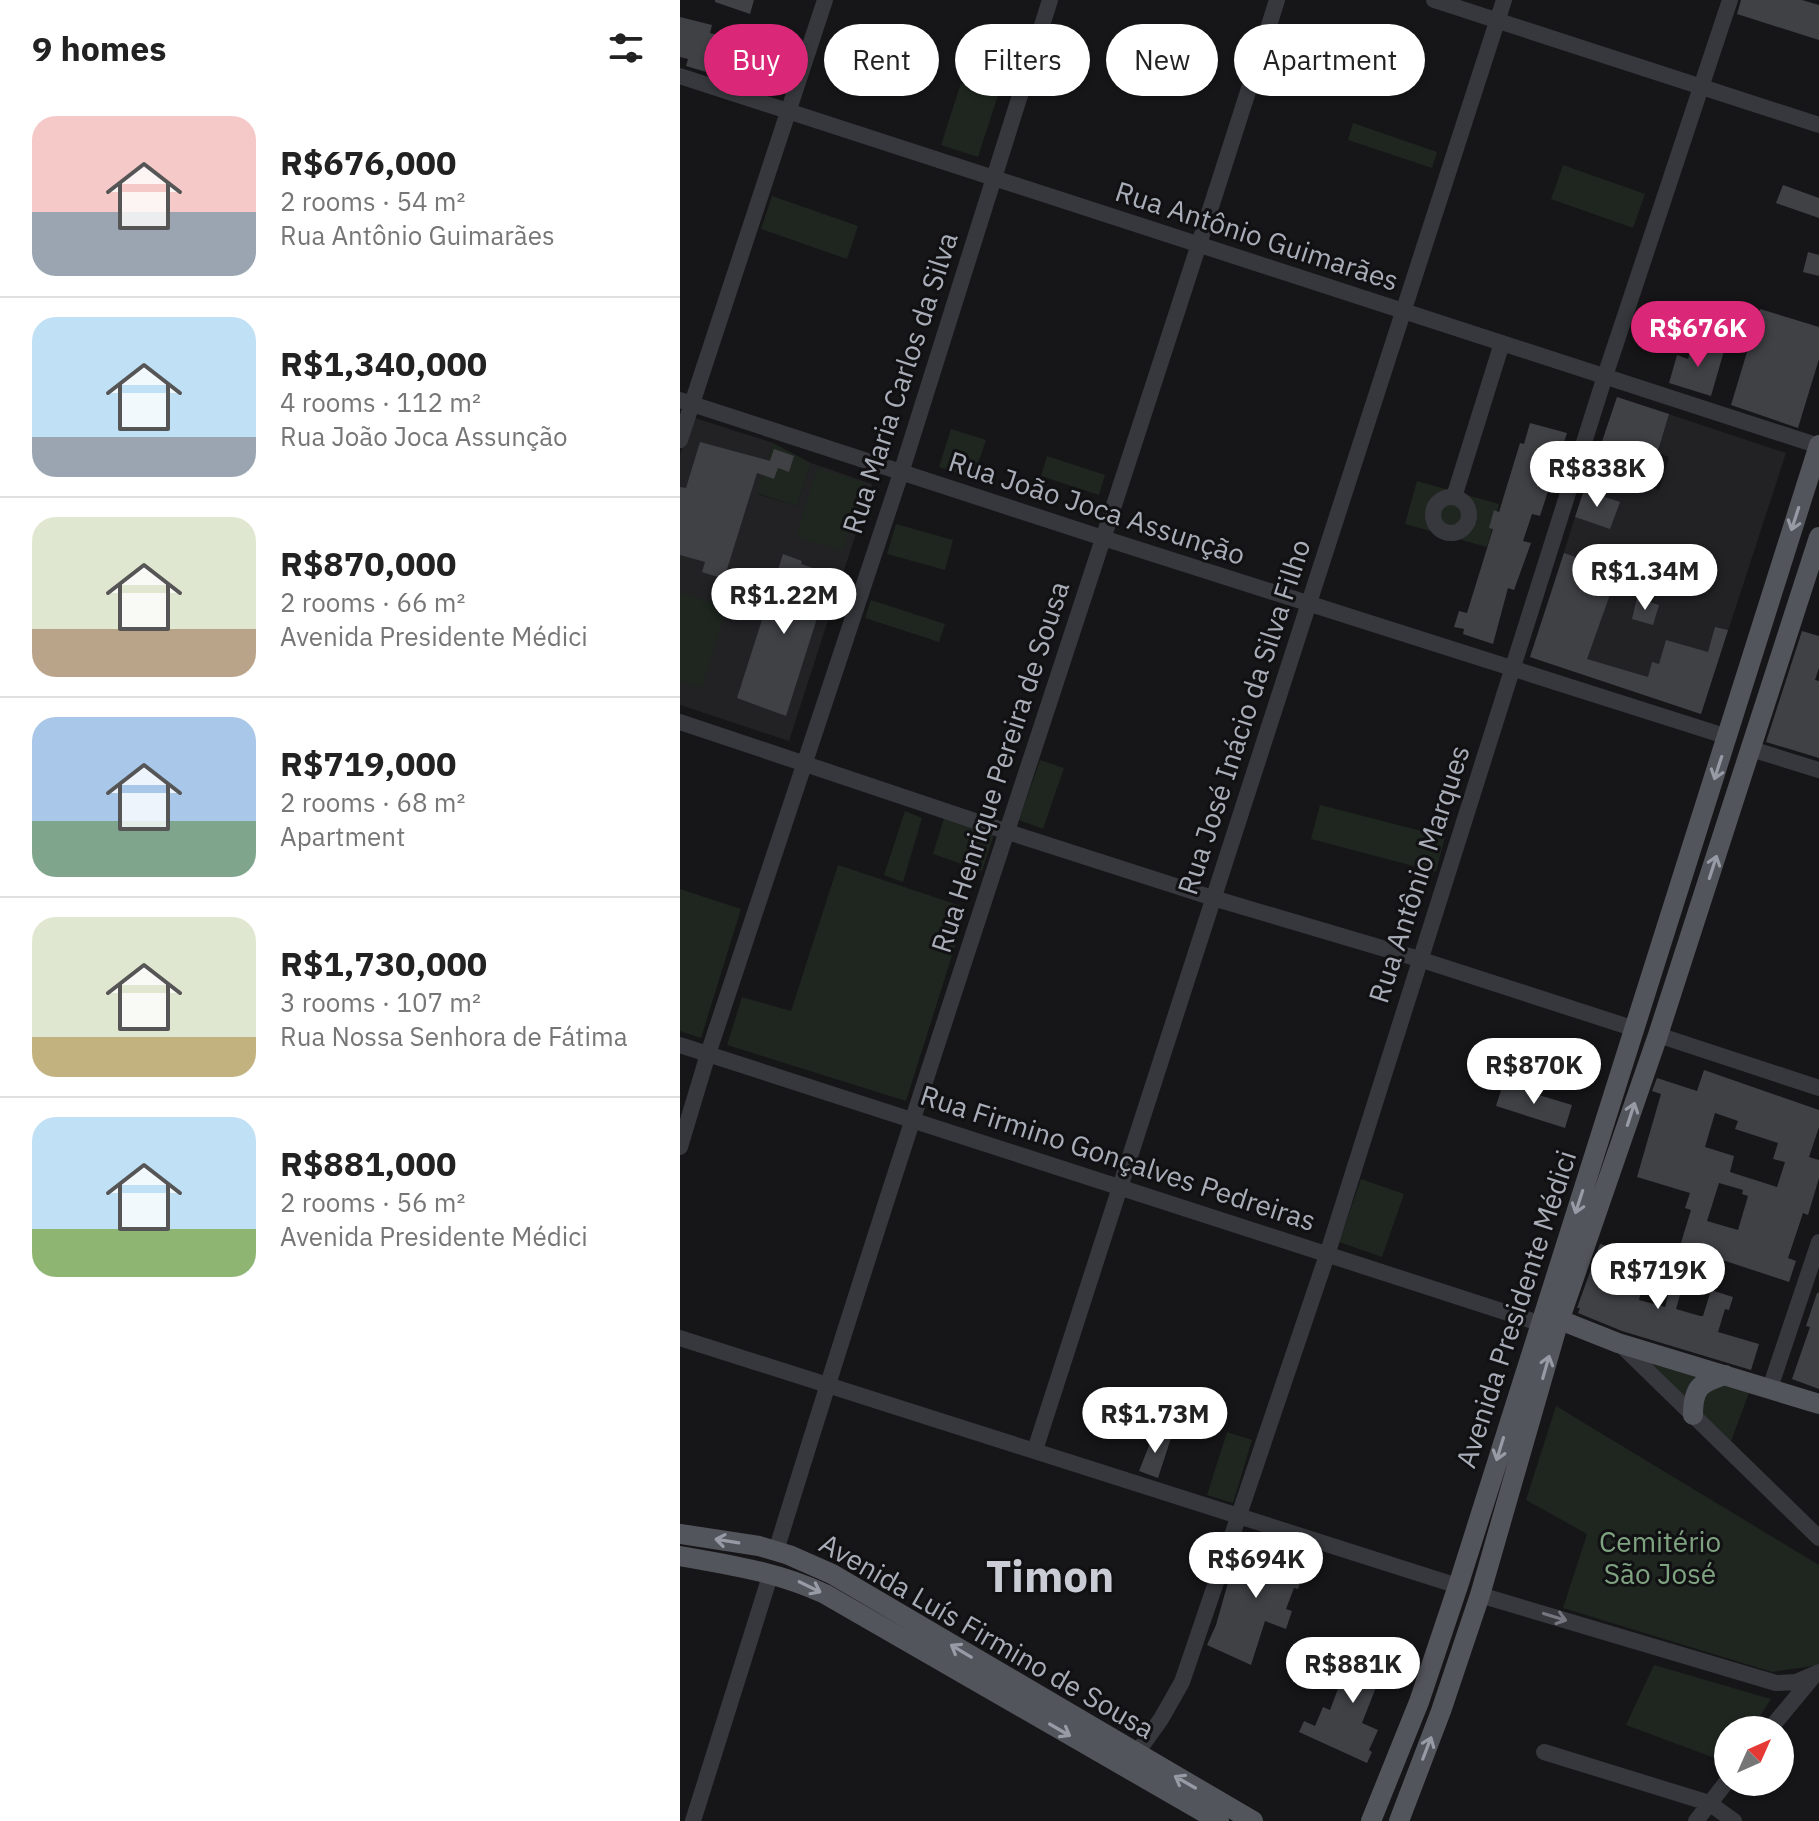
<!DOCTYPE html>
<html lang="en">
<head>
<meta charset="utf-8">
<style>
	:root { --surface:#fff; --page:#f6f6f6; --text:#222; --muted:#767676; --line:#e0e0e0; --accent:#db2777 }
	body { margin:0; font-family:"IBM Plex Sans",sans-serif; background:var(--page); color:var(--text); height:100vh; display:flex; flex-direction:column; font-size:30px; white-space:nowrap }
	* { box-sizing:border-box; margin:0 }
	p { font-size:26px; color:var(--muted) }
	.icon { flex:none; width:44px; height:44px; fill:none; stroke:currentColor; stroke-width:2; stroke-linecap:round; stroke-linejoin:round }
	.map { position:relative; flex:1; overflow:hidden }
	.side { display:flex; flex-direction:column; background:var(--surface); width:680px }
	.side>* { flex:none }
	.guide { position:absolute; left:24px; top:24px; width:760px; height:72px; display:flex; gap:16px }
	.needle { width:52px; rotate:45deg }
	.buttons { position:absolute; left:1034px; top:1716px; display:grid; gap:16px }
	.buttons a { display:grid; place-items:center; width:80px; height:80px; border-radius:50%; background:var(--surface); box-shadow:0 2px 6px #0004; font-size:40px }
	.price { position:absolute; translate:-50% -68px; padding:0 18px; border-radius:28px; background:#fff; color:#222; font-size:26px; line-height:52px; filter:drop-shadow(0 2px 4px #0008) }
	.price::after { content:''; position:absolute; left:50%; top:48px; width:24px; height:18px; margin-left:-12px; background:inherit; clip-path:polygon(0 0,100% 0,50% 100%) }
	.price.current { background:var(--accent); color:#fff }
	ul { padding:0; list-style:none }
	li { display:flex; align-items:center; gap:24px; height:200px; padding:0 32px }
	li+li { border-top:2px solid var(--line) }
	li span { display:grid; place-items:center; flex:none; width:224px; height:160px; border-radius:24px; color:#555 }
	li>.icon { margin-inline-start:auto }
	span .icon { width:96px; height:96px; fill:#fffc; stroke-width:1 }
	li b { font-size:34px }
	h2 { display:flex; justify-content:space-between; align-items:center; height:96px; padding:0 32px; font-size:34px }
	.pill { padding:0 28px; border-radius:36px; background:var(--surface); box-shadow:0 2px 6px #0004; font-size:28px; line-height:72px }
	.pill.current { background:var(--accent); color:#fff }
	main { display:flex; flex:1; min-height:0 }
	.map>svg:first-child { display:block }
	.built { fill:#222225 }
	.green { fill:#1e261f }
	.building { fill:#404145; fill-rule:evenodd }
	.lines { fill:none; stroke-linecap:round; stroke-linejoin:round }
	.minor { stroke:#37383d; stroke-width:16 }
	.major { stroke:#53555c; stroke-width:20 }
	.oneway { stroke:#979ba6 }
	.oneway2 { stroke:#757881 }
	.labels { text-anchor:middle; stroke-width:6; stroke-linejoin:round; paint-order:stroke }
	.street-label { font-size:28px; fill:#a8adb8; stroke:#111113 }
	.park-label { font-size:28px; fill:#7fa381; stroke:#111113 }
	.town-label { font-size:44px; font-weight:bold; fill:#c9ccd4; stroke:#111113 }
</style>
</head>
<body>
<main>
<section class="side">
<h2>9 homes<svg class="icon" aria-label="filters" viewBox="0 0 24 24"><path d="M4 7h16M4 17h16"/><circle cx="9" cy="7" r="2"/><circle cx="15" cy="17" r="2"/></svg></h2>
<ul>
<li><span style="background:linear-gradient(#f6c9c9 60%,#9aa5b1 0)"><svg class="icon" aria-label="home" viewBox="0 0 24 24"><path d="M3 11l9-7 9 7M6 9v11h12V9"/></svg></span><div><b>R$676,000</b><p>2 rooms · 54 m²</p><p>Rua Antônio Guimarães</p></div></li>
<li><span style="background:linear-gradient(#bfe0f5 75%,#9aa5b1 0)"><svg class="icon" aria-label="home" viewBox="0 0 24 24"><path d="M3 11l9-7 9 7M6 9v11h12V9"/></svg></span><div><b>R$1,340,000</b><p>4 rooms · 112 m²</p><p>Rua João Joca Assunção</p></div></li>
<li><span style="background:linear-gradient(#dfe7d0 70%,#b9a48a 0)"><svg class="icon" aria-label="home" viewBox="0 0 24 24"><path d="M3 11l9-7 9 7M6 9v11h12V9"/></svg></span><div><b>R$870,000</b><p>2 rooms · 66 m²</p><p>Avenida Presidente Médici</p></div></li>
<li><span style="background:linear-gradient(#a9c7e8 65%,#7fa58c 0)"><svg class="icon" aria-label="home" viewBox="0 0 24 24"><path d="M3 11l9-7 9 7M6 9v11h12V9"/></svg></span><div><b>R$719,000</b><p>2 rooms · 68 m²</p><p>Apartment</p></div></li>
<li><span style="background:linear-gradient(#dfe7d0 75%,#c2b280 0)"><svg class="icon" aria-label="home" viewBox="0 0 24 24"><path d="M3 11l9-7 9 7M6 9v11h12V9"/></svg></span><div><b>R$1,730,000</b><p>3 rooms · 107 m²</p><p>Rua Nossa Senhora de Fátima</p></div></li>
<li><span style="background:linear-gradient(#bfe0f5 70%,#8fb573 0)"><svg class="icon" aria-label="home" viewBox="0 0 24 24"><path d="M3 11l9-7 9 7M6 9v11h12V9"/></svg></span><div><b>R$881,000</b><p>2 rooms · 56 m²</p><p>Avenida Presidente Médici</p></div></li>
</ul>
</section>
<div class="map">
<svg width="1139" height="1821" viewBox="0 0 1139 1821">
	<rect width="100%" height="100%" fill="#161618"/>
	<path class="built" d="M937,397L1106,453L1021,714L850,657L911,468L979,490L989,457L925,435Z
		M12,417L93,443L78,494L117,506L131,463L192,484L109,741L0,705V455Z"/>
	<path class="green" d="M281,83L318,95L298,157L261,145Z
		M673,123L757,152L752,168L668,140Z
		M883,165L965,194L953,228L871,199Z
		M92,196L178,226L167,259L81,229Z
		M271,429L306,440L293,478L259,467Z
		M93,443L131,463L117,506L77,493Z
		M367,456L425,475L419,495L361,476Z
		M137,468L184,482L163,551L116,537Z
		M737,481L819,504L807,547L725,524Z
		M216,524L273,540L265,570L207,554Z
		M0,592L47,607L22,688L0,681Z
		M191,600L265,624L259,642L185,618Z
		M360,760L384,768L363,829L339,820Z
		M640,805L765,837L756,872L631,839Z
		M225,811L242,818L223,882L204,875Z
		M264,818L314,834L302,871L253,854Z
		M158,865L287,908L226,1101L47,1045L62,997L111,1011Z
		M0,889L61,909L21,1038L0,1031Z
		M681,1179L724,1194L702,1257L659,1242Z
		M962,1354L1070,1390L1050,1444Z
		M876,1406L1139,1565V1665L1092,1672L883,1608L907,1534L846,1500Z
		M547,1432L572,1440L553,1503L527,1495Z
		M974,1665L1091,1699L1075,1724L1078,1727L1076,1730H1048V1763L946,1725Z"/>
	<path class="building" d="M35,0H74L70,14L35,2Z
		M1061,0H1122L1139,5V40L1057,14Z
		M0,17L32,25L30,33L65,43L67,35L107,47L110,50L97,93L6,66L8,59L0,57Z
		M1103,185L1139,198V218L1096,203Z
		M1128,252L1139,255V276L1123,272Z
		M1080,309L1139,327V359L1118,428L1051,405Z
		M1013,342L1044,351L1031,396L989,383L997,355L1008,359Z
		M937,397L989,414L977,454L981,455L971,488L913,468Z
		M850,423L887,433L860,516L852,514L843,541L851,543L834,590L828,588L813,644L783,634L784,629L774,627L779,611L787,613L813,529L809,528L814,510L819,512L840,443L844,444Z
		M20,442L90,461L94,449L114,456L109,472L98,468L94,479L77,473L44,579L22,572L25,562L0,555V487L6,488Z
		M904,490L940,502L930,529L895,517Z
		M884,553L938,572L907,659L968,677L972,662L979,664L986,640L1028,652L1035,627L1048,630L1021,714L850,657Z
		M103,554L122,561L121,564L151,574L106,716L57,698Z
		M957,598L979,605L973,625L952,619Z
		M1122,631L1139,636V668L1135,680L1139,681V758L1086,742Z
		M1024,1070L1139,1110V1127L1129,1157L1139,1160V1178L1128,1215L1123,1213L1108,1258L1116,1261L1109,1282L1000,1246L1011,1210L1005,1208L1010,1193L957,1177L981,1094L972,1091L977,1078L1017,1091ZM1035,1113L1058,1121L1055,1129L1098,1143L1093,1159L1105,1162L1097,1187L1050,1172L1054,1156L1025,1147ZM1039,1183L1063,1190L1062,1194L1068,1196L1058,1230L1027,1221Z
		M823,1084L892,1105L885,1128L816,1106Z
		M920,1244L970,1258L959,1300L985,1307L989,1292L1000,1295L996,1309L1020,1316H1023L1031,1290L1053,1297L1049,1310L1045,1309L1038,1332L1079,1344L1071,1370L942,1331L898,1313L900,1308H897Z
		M1137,1293H1139V1389L1112,1379L1130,1327L1126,1326Z
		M474,1433L491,1438L478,1478L459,1471Z
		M569,1539L627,1563L618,1589L614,1588L606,1609L612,1611L606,1629L585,1621L571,1665L527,1645L536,1625L551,1572L557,1574Z
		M677,1644L722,1659L716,1677L702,1672L682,1723L698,1730L689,1750L692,1752L687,1763L619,1732L624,1721L635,1726L643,1707L650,1710L665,1670L668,1672Z"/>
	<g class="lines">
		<path class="minor" d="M754,0L1139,125
			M0,76L1139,446
			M0,400L423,538L1048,737
			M0,440L145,0
			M753 515a18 18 0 1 1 36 0a18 18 0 1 1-36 0Z
			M774,497L822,343
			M0,722L325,831L533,898L739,959L955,1029
			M1071,749L1139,770
			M978,1035L1139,1088
			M0,1045L859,1323
			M0,1147L28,1054L221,473L370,0
			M0,1338L778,1586
			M940,1344L1139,1538
			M1090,1388L1139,1242
			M355,1450L824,0
			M96,1551C256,1032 434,518 597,0
			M800,1595L1096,1683L1116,1682L1139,1672
			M1089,1730L1133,1677
			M864,1752L1029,1803L1054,1821
			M456,1754L481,1719L502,1682L559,1515L647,1255L925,376L1050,0
			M13,1821L91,1573
			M1016,1821L1048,1780"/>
		<path class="major" d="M880,1320L938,1343L1139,1404
			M1013,1415C1013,1387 1020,1383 1045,1375
			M0,1534L79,1546L109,1555L152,1574L573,1821
			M0,1556C50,1565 98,1572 145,1594L539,1821
			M691,1821L739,1702L778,1586L1139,445
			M719,1821L761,1711L800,1595L877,1327L978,1035L1139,537"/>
	</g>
	<defs><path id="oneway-shaft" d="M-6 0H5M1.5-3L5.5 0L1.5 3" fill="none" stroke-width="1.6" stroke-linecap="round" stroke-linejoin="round" transform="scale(2)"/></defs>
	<g class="oneway">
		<use href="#oneway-shaft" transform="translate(1115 519) rotate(108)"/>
		<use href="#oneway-shaft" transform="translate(1038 768) rotate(108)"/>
		<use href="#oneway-shaft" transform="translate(1033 867) rotate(-72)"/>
		<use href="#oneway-shaft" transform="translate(951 1114) rotate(-72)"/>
		<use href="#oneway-shaft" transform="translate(899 1202) rotate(108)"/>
		<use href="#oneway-shaft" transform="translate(866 1367) rotate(-74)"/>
		<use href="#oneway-shaft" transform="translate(820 1449) rotate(107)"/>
		<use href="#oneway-shaft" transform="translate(47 1541) rotate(-171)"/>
		<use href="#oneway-shaft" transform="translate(130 1587) rotate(26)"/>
		<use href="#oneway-shaft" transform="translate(281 1651) rotate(-149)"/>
		<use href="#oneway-shaft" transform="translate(380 1730) rotate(30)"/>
		<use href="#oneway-shaft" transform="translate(747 1748) rotate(-69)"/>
		<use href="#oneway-shaft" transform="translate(505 1782) rotate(-150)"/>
	</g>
	<use class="oneway2" href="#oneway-shaft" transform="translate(875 1617) rotate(17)"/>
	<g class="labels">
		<g class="street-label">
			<text transform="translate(577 236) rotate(18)" y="10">Rua Antônio Guimarães</text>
			<text transform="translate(220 383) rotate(-72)" y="10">Rua Maria Carlos da Silva</text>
			<text transform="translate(417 508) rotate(18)" y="10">Rua João Joca Assunção</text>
			<text transform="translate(564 717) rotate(-72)" y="10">Rua José Inácio da Silva Filho</text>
			<text transform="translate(320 767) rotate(-72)" y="10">Rua Henrique Pereira de Sousa</text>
			<text transform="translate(739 874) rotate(-72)" y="10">Rua Antônio Marques</text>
			<text transform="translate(438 1158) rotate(18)" y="10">Rua Firmino Gonçalves Pedreiras</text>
			<text transform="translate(836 1309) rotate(-72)" y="10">Avenida Presidente Médici</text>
			<text transform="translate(307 1636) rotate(30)" y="10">Avenida Luís Firmino de Sousa</text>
		</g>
		<g class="park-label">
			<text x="980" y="1552">Cemitério<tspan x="980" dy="32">São José</tspan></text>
		</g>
		<g class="town-label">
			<text x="370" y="1592">Timon</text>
		</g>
	</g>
</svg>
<div class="buttons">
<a><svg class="needle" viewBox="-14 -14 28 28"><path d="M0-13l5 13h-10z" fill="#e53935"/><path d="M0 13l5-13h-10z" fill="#767676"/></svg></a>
</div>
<b class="price current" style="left:1018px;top:369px">R$676K</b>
<b class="price" style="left:917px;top:509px">R$838K</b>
<b class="price" style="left:965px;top:612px">R$1.34M</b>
<b class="price" style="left:104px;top:636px">R$1.22M</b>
<b class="price" style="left:854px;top:1106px">R$870K</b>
<b class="price" style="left:978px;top:1311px">R$719K</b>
<b class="price" style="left:475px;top:1455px">R$1.73M</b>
<b class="price" style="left:576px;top:1600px">R$694K</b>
<b class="price" style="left:673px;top:1705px">R$881K</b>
<div class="guide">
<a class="pill current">Buy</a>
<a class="pill">Rent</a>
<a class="pill">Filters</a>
<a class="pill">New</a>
<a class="pill">Apartment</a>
</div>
</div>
</main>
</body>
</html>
